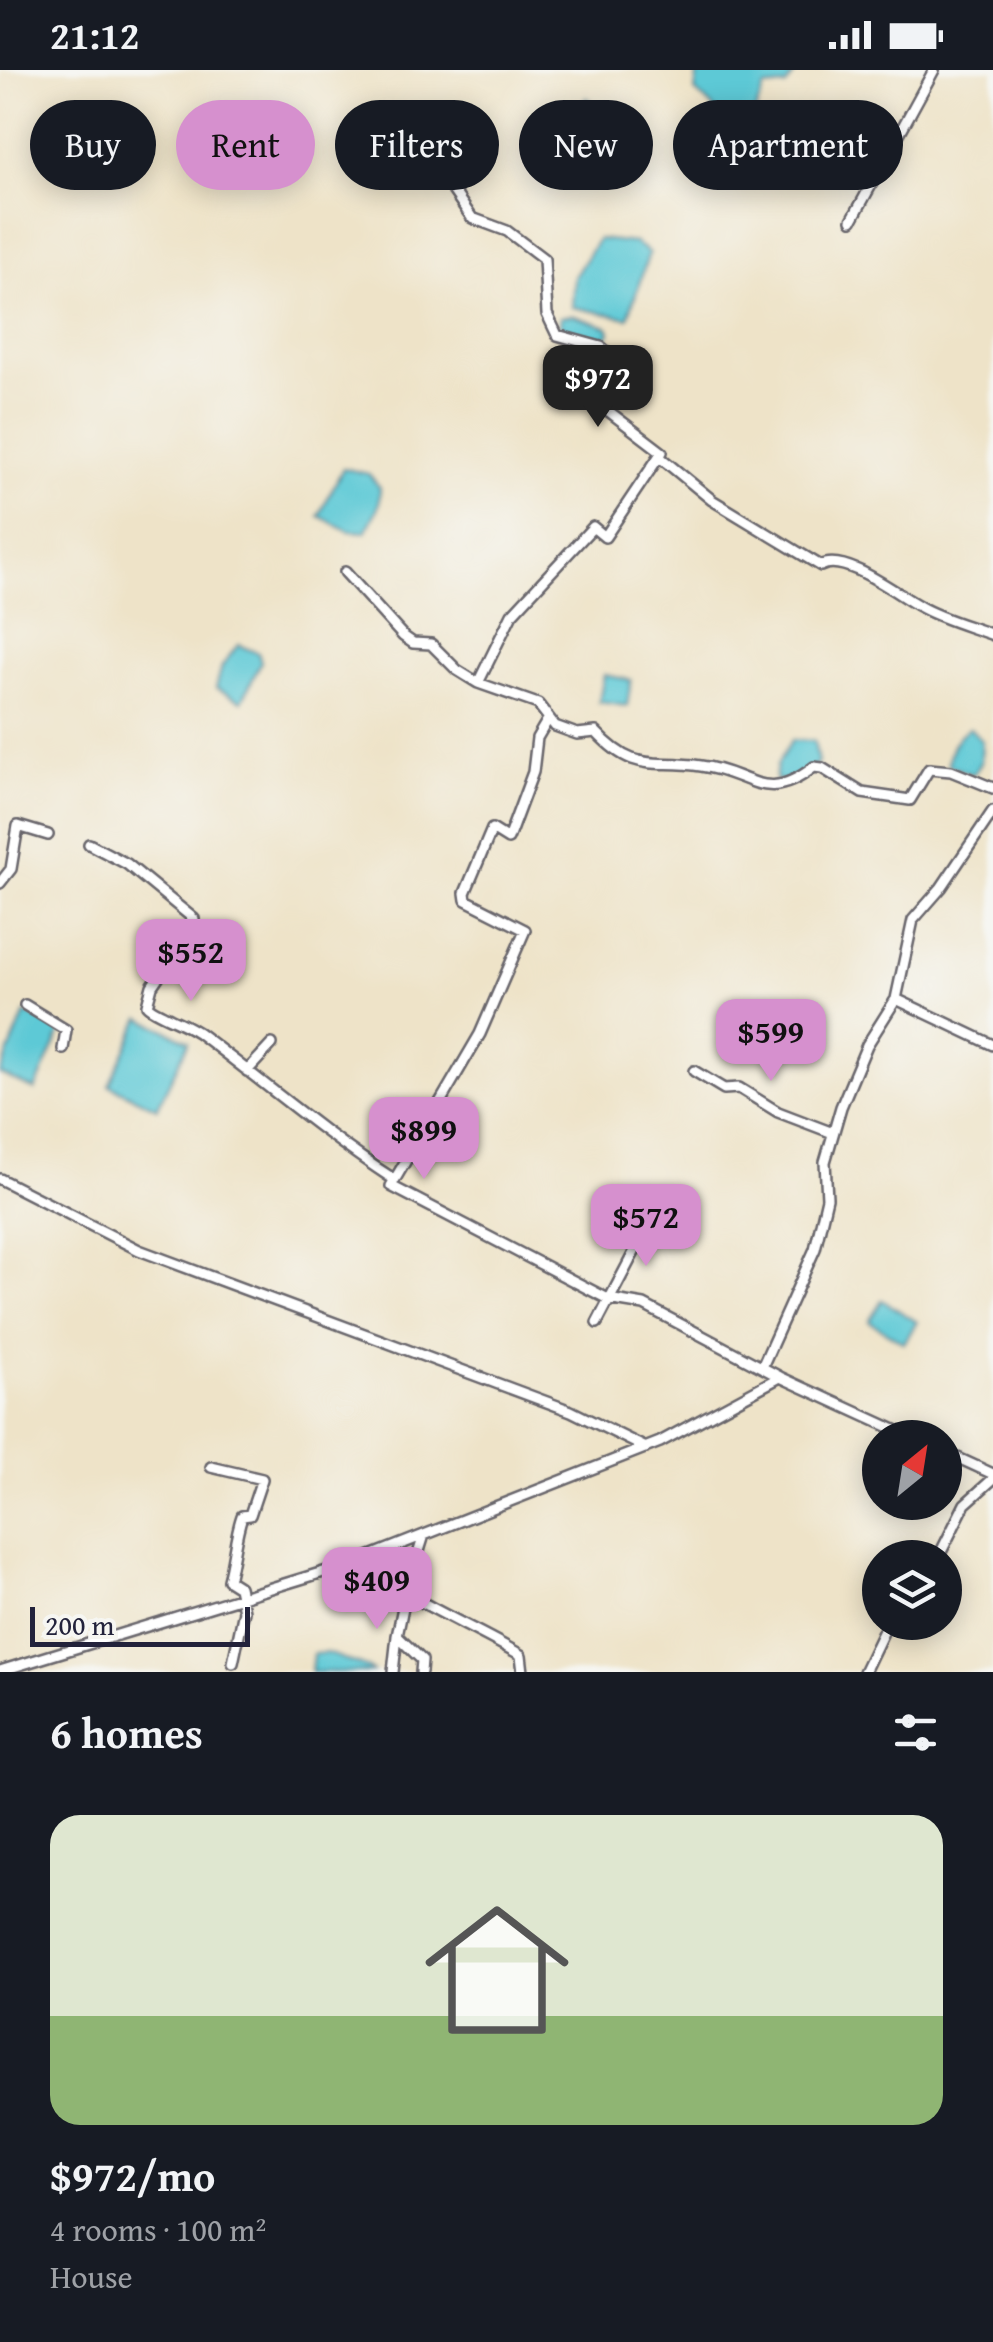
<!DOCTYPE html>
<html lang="en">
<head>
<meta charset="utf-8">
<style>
	:root { --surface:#171b24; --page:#242831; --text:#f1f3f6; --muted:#9ea1a6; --accent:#d690ce }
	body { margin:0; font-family:"Gentium Book Plus",serif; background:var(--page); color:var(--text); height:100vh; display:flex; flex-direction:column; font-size:38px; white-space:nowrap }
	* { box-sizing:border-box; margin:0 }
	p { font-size:32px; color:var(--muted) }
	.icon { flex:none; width:55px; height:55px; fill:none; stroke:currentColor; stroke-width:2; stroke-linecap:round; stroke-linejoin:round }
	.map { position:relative; height:1602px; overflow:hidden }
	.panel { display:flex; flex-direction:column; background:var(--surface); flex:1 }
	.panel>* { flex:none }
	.banner { position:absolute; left:30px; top:30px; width:935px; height:90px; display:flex; gap:20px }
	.needle { width:65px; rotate:30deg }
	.fabs { position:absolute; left:862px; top:1350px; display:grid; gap:20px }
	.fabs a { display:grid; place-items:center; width:100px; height:100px; border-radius:50%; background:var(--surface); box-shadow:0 5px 25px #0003; font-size:50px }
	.scale { position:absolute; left:30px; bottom:25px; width:220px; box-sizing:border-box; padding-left:10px; border:5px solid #22223b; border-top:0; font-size:28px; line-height:35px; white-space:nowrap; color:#22223b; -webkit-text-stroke:8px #f6f6f2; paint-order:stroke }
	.price { position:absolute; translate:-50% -85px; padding:0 22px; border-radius:20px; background:var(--accent); color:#111; font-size:32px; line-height:65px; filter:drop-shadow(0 2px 5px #0008) }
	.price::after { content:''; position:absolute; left:50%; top:60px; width:30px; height:22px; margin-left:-15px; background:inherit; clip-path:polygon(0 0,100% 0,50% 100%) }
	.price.current { background:#222; color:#fff }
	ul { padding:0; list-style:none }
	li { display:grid; align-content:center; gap:20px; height:530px; padding:0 50px }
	li span { display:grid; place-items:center; height:310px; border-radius:30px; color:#555 }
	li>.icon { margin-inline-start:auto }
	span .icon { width:180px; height:180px; fill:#fffc; stroke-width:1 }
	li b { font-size:42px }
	h2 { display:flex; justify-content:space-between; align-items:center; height:120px; padding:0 50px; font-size:42px }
	.chip { padding:0 35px; border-radius:45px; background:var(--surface); box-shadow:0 5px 25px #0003; font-size:35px; line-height:90px }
	.chip.current { background:var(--accent); color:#111 }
	.status { display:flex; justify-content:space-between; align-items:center; height:70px; padding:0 50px; background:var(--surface); direction:ltr }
	.status svg { height:28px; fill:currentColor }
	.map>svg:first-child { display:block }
	.water { fill:#5dc9d6; stroke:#407688; stroke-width:2.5 }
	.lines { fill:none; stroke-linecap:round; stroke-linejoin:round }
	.minor-casing { stroke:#69666c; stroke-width:14 }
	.minor { stroke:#fff; stroke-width:9 }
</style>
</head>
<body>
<div class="status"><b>21:12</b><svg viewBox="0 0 49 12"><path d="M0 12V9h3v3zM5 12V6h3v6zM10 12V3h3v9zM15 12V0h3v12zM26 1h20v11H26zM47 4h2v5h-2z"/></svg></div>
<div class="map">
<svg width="993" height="1602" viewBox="0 0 993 1602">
	<rect width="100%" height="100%" fill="#f6f6f2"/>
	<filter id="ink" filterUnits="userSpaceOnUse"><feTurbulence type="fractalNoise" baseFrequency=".01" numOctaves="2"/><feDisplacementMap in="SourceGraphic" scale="20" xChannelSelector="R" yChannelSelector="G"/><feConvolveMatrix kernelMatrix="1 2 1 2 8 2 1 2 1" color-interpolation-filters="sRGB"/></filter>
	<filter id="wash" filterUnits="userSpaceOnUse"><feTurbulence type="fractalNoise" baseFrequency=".0048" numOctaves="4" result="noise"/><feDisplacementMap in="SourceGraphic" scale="40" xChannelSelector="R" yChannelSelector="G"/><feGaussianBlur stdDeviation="2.25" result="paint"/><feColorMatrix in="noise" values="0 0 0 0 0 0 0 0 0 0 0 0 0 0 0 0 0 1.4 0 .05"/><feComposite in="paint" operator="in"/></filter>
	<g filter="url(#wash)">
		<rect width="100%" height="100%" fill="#eee3c8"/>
		<path class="water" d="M698,0H795L796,2L786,16L764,18L756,40L740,54L716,41L695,21Z
			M586,28L614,49L615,58L597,85L573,98L558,80L559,73Z
			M598,169L635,173L649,183L628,248L572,237L574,207Z
			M571,245L608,257L610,262L602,276L561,262L560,247Z
			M343,398L369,404L380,418L379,435L366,462L349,461L319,446Z
			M238,575L258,583L261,592L242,631L216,618L222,596Z
			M604,605L631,610L627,636L599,632Z
			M970,658L982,671L981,693L973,705L948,695C949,680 956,665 970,658Z
			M792,670L814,671L818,693L795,711L775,710L777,695Z
			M25,943L62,959L35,1020L0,1004Z
			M141,948L189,971L157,1038L109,1015Z
			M882,1230L917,1252L904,1273L869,1251Z
			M327,1583L369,1598L373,1602H311L313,1584Z"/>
	</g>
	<g filter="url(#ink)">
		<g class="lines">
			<defs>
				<path id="minor" d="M445,109L472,148L507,161L544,189L547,244L557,265L601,277L622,294L607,340L662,382L605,467L593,457L512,544L478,613
					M852,150L934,0
					M661,388L712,430L821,496C844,482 898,525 919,536C941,549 969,556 993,565
					M345,502L403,566L413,573L431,574L457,600L478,613L538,634L555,656L577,664L596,662C635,704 651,689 701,696C751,702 764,736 814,697L822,698L862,723L910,730L929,699L951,701L993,718
					M547,651L537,668L533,702L508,769L492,759L465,823L466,830L525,860L480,964L391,1116L608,1229L644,1235L780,1307L913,1368
					M89,774L127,794L194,849L192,858L152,916L147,935C155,944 186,953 200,964C265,1013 324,1064 392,1108
					M0,813L11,799L18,756L48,765
					M896,929L993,975
					M25,935L66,960L63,979
					M247,1001L272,974
					M694,1001L724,1019L739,1018L778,1042L833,1063
					M394,1047L419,1062
					M0,1109L139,1180L571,1341L646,1378
					M597,1253L662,1129
					M762,1297L815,1179L827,1128L825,1092L841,1037L867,975L896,929L913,850L941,818L993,741
					M945,1382L993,1404
					M211,1397L262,1409L250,1445L242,1446C235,1466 234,1488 228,1510L239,1517L244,1541L233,1593
					M424,1465L406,1523C444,1546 484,1563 521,1585L523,1602
					M938,1488L965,1434L993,1409
					M406,1523L397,1566L422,1590L421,1602
					M0,1601L353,1493L660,1372L780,1307
					M393,1602L397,1566
					M864,1602L888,1552"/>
			</defs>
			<use href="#minor" class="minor-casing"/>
			<use href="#minor" class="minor"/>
		</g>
	</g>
</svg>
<div class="fabs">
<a><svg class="needle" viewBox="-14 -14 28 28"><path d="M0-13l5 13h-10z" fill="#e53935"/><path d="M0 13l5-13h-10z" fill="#9ea1a6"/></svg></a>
<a><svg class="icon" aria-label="layers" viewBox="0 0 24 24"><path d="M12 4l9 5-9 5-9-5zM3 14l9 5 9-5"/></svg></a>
</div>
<div class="scale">200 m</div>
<b class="price current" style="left:598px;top:360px">$972</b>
<b class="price" style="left:191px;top:934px">$552</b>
<b class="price" style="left:771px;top:1014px">$599</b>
<b class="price" style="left:424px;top:1112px">$899</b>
<b class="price" style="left:646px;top:1199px">$572</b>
<b class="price" style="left:377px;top:1562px">$409</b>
<div class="banner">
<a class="chip">Buy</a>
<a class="chip current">Rent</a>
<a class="chip">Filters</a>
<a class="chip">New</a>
<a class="chip">Apartment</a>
</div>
</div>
<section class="panel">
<h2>6 homes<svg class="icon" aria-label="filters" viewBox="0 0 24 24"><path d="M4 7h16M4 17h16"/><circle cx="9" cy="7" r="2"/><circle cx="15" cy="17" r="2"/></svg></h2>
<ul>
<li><span style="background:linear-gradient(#dfe7d0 65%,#8fb573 0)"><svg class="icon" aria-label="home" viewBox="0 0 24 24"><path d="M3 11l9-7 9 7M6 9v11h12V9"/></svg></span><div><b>$972/mo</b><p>4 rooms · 100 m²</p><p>House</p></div></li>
</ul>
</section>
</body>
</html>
